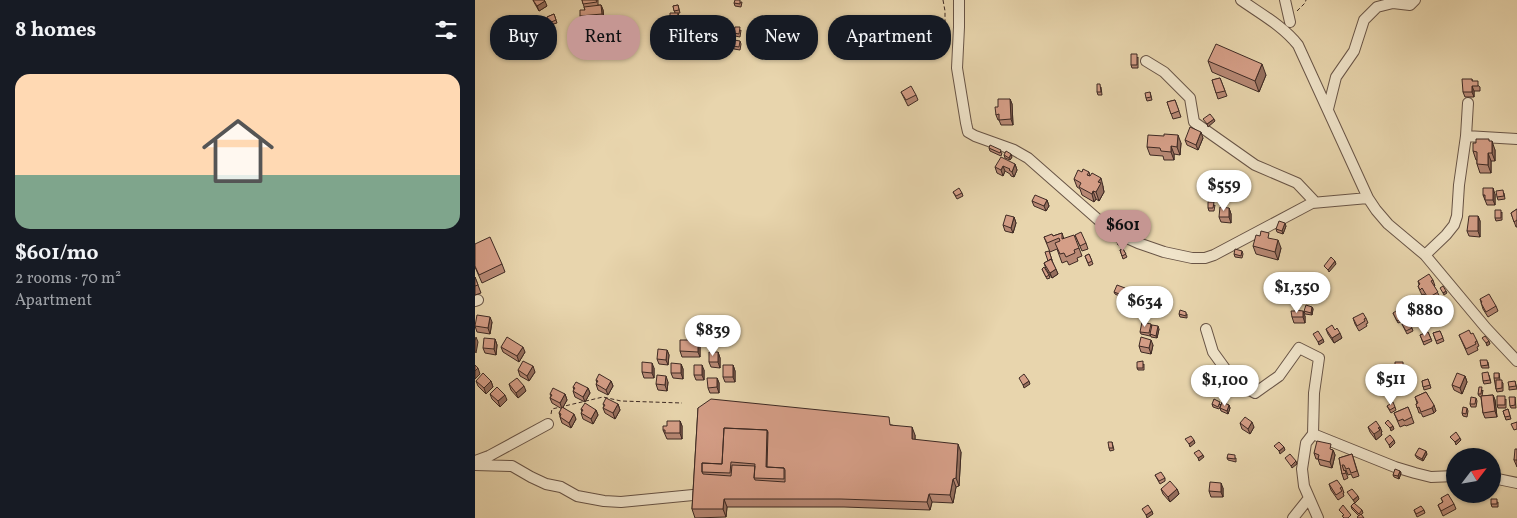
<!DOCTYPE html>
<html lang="en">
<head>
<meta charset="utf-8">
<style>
	:root { --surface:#171b24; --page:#20242c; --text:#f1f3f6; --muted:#9ea1a6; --accent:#c59692 }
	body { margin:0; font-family:Vollkorn,serif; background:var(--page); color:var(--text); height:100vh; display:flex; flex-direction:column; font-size:19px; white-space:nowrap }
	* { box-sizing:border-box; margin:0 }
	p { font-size:16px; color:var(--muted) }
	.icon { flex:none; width:28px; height:28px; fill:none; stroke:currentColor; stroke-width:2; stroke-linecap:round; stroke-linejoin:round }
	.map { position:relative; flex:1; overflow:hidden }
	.drawer { display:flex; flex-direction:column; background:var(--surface); width:475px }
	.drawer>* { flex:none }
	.banner { position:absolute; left:15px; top:15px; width:475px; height:45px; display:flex; gap:10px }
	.needle { width:32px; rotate:59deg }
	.fabs { position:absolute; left:971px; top:448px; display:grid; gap:10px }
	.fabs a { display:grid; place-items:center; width:55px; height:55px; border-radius:50%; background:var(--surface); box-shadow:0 1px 4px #0004; font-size:25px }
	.price { position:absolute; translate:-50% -42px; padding:0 11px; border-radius:18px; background:#fff; color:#222; font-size:16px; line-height:32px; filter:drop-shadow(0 1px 2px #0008) }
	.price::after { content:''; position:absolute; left:50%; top:30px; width:15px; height:11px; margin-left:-8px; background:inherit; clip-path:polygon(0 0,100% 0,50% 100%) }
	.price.on { background:var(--accent); color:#111 }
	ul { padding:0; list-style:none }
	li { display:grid; align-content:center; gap:10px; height:265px; padding:0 15px }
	li span { display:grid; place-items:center; height:155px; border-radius:15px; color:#555 }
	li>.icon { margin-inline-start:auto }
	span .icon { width:90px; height:90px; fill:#fffc; stroke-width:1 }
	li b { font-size:21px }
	h2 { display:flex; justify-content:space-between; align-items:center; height:60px; padding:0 15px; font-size:21px }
	.tag { padding:0 18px; border-radius:20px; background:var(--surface); box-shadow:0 1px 4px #0004; font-size:18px; line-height:45px }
	.tag.on { background:var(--accent); color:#111 }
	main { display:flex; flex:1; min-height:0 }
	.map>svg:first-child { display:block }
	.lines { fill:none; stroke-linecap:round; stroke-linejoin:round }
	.minor-casing { stroke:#685446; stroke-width:12 }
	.path { stroke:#3d2923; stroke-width:1; stroke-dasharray:4 2.5; stroke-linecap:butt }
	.minor { stroke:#f0e4ca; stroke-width:10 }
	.wall { fill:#b78874; stroke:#3d2923 }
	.shaded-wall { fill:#956f5e; stroke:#3d2923 }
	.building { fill:#d59e87; stroke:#3d2923; fill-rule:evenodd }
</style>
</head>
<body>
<main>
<section class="drawer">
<h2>8 homes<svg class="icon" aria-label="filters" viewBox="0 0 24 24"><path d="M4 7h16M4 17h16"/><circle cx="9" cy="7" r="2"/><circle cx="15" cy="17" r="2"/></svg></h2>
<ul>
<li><span style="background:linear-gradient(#ffd9b3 65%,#7fa58c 0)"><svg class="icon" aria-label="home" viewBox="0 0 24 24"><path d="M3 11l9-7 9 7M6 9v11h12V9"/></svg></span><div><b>$601/mo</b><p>2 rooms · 70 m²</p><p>Apartment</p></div></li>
</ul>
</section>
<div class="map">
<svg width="1042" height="518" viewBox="0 0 1042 518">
	<rect width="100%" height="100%" fill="#e8d5ad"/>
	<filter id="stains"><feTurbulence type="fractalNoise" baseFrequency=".004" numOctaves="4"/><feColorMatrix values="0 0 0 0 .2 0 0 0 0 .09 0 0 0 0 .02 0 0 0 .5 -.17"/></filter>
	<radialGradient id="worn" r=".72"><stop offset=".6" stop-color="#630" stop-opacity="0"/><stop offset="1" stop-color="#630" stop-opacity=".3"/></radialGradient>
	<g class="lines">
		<defs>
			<path id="minor" d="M484,0V27L482,68L491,123L493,132L500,136L539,150L553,158L636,231L663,243L689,252L717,258H730L739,255L837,203L893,198
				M766,0C786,14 808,26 823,45L893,198L901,210L913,224L950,255L1011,328L1042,361
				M810,0L815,22
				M671,61L689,72L715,98L719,122L780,165L822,183L840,202
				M853,109L861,77L879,51L889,20L902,7L918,3L935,5L940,0
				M991,136L1042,139
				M950,255L971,235L979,225L982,216L984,185L991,136L993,103
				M0,301L3,300
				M731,329L738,352L759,381L780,393L804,376L824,348L844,358L839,393L838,434L831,443L827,469L829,486L843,518
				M838,434L920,467L940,473L956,477L980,476
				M0,461L14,456L73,424
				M0,465L37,466L56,477L71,484L86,487L102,496L129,501L146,502L218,495
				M1018,478L1042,483
				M818,518L834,498"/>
		</defs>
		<use href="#minor" class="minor-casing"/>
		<path class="path" d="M468,0L470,11V28L474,47
			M822,11L830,3L831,0
			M76,414L77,409L128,397L146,401L207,403"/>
		<use href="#minor" class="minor"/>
	</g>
	<path class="wall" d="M58,0L72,6L64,11L60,4Z
		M107,0H123V5H126L128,10L129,19L107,21L105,16L110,10Z
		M267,2L266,7L260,6L259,3Z
		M203,5L205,13H203L204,16L203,25L196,24L195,22L200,13L198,6Z
		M79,14L82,23L75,25L72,17Z
		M123,28L124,34L120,35L119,32Z
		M266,30L265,37L260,36L259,33Z
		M265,41L266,44L265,50L259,49L258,46Z
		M138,42L139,50H133L132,48Z
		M663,57V68H657L656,65Z
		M733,61L791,75L784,92L737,72Z
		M745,78L752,96L743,99L737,80Z
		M997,79V81L1005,87V91H999V97H990L988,92Z
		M626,87L627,95H623L622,92Z
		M426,92L441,95L443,100L433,106Z
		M675,92L677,100L672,101L671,98Z
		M535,99L537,104L538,125H526L524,120H523L521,115L523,107Z
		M700,100L706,117L698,119L692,102Z
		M728,138L723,150L712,145L710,140Z
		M1015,141L1020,150V161H1016V173H1005L1002,164V160H1001L998,151Z
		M706,143L705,155L699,154V160H689L688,156L675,155L672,147Z
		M514,148L527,153L526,156L515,151Z
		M529,155L537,157L535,160L530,158Z
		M540,164L542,170L539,177L536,176L535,174L530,171L528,176L522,173L520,167Z
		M607,172H614L615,176L628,186V187L629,192L624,201L621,199L619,202L607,195L605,189L602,187L599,179Z
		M478,192L487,193L488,196L482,199Z
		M1029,193L1030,199L1023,200L1022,197Z
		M1020,194V205H1012L1008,195Z
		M572,200L574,206L571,211L559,206L557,201Z
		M740,205L739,211H734L733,208Z
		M754,208L756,214V223L746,222L744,217Z
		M1042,209V227H1041L1036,213Z
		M1027,212V220L1021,221L1020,218Z
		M1003,216L1005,221V237L994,236L992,231Z
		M539,217L541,223L538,233L530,231L528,225Z
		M811,226L808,234L802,232L801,229Z
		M587,233L589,239L604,248L607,256L602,258L603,261L594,265L592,261L587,263L582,249L575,252L569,237L578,236Z
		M600,235L611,243L613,249L607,251Z
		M644,236L647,244L643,245L640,237Z
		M0,244L27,264L30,272L7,283L0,267Z
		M778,246L806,248L803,260L781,254Z
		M648,249L652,257L648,259L645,250Z
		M574,251L578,263L583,274L577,278L571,269L569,263L573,261Z
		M767,251L768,254L767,258L760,257L759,254Z
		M614,254L618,264L614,266L610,256Z
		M567,269L574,275L575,278L572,279Z
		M0,277L6,293L0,295Z
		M958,280L960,286H959L965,297L955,303L949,294L947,295L945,291L943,286L944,285L943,281Z
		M651,291L648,298L640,294L639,292Z
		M1005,299L1021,306L1023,311L1013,317L1008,309Z
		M937,305L946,310L947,312L942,315Z
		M837,307L838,309L837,315L830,314L829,311Z
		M820,311L830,316V323H819L817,317Z
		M918,313L929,317L930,320L923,323Z
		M704,314H712V318L705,317Z
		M878,318H891L893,323L891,324L892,326L884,331L880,324Z
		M17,322L15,334L2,332L0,326Z
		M676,324L677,327L684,329L682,338L676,337L675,334V336L666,334L665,332Z
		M927,324L937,328L938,331L932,334Z
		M851,329L860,330L867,338L859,343L853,334Z
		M965,331L969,341L962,344L958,333Z
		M953,332L957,341L949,345L945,335Z
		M996,334L1002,341L1004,346L1002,347L1003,350L993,355L984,335Z
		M20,339L22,345L21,355L10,353L8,348Z
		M678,345L676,354L666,352L664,346Z
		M225,346V357H207L205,351Z
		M26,347L50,352L44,362L28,352Z
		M192,350L194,355L193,365L184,364L182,359Z
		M243,352L245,358V368L236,367L234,362Z
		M1013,362L1014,368H1007L1006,366Z
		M206,364L208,369V379L198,378L196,373Z
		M669,364V370H663L662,368Z
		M929,364V371H921L920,369Z
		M258,365L260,371V382H250L248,377Z
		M179,368V378H169L167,372Z
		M43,370L60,372L54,381L45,376Z
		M229,370V380H221L219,375Z
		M1024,373L1025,380L1028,383V391L1022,392L1021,389L1019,378Z
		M1014,375L1016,383L1009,384L1008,381Z
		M990,376L992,382L987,394L979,390L977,385Z
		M242,378L244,383V393H235L233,388Z
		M953,379L956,388L949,390L947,381Z
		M121,380L136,381L138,386L133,395L123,390L121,384L122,383Z
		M1,381H16L18,387L11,394L3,386Z
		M1040,381L1042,389L1034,390V387Z
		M193,382L192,391L183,390L181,384Z
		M34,384L51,391L43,398L36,390Z
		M920,386L921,393L913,394L912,391Z
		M98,387L113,388L115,393L110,402L100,397L98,391L99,390Z
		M1008,390L1007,396L1018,395L1020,400L1022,417L1010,418L1008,413L1006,397L1004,396L1003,394Z
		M951,392L961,411L959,413L948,417L946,413H944L941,404L942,403L940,397Z
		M15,394L32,400L25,407L17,399Z
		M75,394H90L92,400L88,407L101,419L96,428L87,423L85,417V416L84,413L87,409L77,403L75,398L76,396Z
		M1040,397L1041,408H1036L1035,406Z
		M1001,398L1002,401L1001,407H996L995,404Z
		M1031,399V408H1023L1022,405Z
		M128,404H143L145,410L140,419L130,413L128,408L129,406Z
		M737,404L754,405L755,408L753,414L746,411L745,408L746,405L744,409L738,407Z
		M912,406L920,407L921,410L916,413Z
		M933,407L939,423L931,426L930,425L925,427L919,413Z
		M223,408L417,425L440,435V440L486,452L484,486L481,487L478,503L457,502L455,510L369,507H252L251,517L220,518L217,509Z
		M992,408L993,411L992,417L988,416L987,413Z
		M106,409L121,410L123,415L118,424L108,419L106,413L107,412Z
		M1033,409L1036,419L1031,420L1028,411Z
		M205,421L207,426V439H192L188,430L192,426Z
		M765,423L779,427L775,434L767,429Z
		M893,427H905L907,432L906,433L907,435L901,440L895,432Z
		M637,442L639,450L635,451L634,448Z
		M1042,449V467L1039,460Z
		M858,450L860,455L857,468L845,465L843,459H841L839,453Z
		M877,454L884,476L878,478L876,474L873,475L871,470L869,471L870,470L873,478L869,480L867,474L864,458Z
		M952,454L948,461L942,458L940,455Z
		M752,458H761V462L753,460Z
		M925,471L926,473L924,479L919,477L918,475Z
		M680,475L690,478V481L685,484Z
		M854,484L867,487L869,493H868L869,496L863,500L856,490Z
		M748,488V497H736L734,491Z
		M686,489H702L704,494L695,502L688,494Z
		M966,498L979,504L981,509L968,516L963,505L968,502Z
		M1023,502V507H1017L1016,504Z
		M876,506L887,510L888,513L884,516L877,509Z
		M939,510H949L950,513L942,517Z"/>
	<path class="shaded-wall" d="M70,1L72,6L64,11L62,6Z
		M126,5L128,10L129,19L127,14Z
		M221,24L222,27L219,33L218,30Z
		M787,64L791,75L784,92L780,81Z
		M997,86L999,91V97L997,92Z
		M535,99L537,104L538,125L536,119Z
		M739,119L740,121L733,127L732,124Z
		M726,132L728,138L723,150L721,145Z
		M703,135L706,143L705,155L702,147Z
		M1017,141L1020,150V161L1017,153Z
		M696,146L699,154V160L696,152Z
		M1013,153L1016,161V173L1013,165Z
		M536,154L537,157L535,160L534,158Z
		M540,164L542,170L539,177L537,172Z
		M528,166L530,171L528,176L526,170Z
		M626,178L628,186V187L629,192L624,201L621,192L623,182Z
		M1018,188L1020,194V205L1018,200Z
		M618,191L621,199L619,202L617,194Z
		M572,200L574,206L571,211L569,206Z
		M754,208L756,214V223L754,217Z
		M1003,216L1005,221V237L1003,231Z
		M539,217L541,223L538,233L536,228Z
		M810,223L811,226L808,234L807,231Z
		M803,240L806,248L803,260L800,252Z
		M860,261L861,264L854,272L853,270Z
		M581,269L583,274L577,278L575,273Z
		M650,288L651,291L648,298L647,295Z
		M971,291L972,293L969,295L968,293Z
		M837,307L838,309L837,315L836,313Z
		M828,311L830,316V323L828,317Z
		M15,317L17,322L15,334L13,328Z
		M683,326L684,329L682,338L681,336Z
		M865,333L867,338L859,343L857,338Z
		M1,337L3,342L1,353L0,351V341Z
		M20,339L22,345L21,355L19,349Z
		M848,339L849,342L844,345L843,342Z
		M223,340L225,346V357L223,352Z
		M676,340L678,345L676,354L674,348Z
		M1014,341L1015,344L1012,346L1011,343Z
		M48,347L50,352L44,362L42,356Z
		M192,350L194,355L193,365L191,360Z
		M243,352L245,358V368L243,362Z
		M177,363L179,368V378L177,373Z
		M206,364L208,369V379L206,373Z
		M227,365L229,370V380L227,375Z
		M258,365L260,371V382L258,377Z
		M58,366L60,372L54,381L52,376Z
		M3,368L5,374L0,379V371Z
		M191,376L193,382L192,391L190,385Z
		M990,376L992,382L987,394L985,388Z
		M242,378L244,383V393L242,387Z
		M16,381L18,387L11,394L9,388Z
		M136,381L138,386L133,395L131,390Z
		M554,381L555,384L549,388L548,385Z
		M49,386L51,391L43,398L41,393Z
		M113,388L115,393L110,402L108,397Z
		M90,394L92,400L87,409L85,403Z
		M30,395L32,400L25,407L23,401Z
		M1018,395L1020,400L1022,417L1020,411Z
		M143,404L145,410L140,419L138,413Z
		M754,405L755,408L753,414L752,411Z
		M959,405L961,411L959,413L957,408Z
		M121,410L123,415L118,424L116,419Z
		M99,414L101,419L96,428L94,423Z
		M205,421L207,426V439L205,433Z
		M777,422L779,427L775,434L773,429Z
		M918,426L919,429L916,431L915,428Z
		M437,427L440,435V448L437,439Z
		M905,427L907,432L906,433L907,435L901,440L899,434Z
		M292,430L296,441L292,469L291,467Z
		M985,438L986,440L981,445L980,442Z
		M719,440L720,443L715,447L714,444Z
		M919,440L920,443L915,448L914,445Z
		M483,444L486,452L484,486L481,478Z
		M809,447L810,450L805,454L804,451Z
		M858,450L860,455L857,468L855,462Z
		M951,451L952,454L948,461L947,459Z
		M728,455L729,457L724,461L723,458Z
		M821,461L822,464L817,468L816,466Z
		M925,471L926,473L924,479L923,476Z
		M478,479L481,487L478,503L475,495Z
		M746,483L748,488V497L746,492Z
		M702,489L704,494L695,502L693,497Z
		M454,494L457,502L455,510L452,502Z
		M883,496L884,499L880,503L878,500Z
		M249,499L252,507L251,517L248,509Z
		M677,511L678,514L672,518L671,515Z"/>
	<path class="building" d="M58,0H69L70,1L62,6Z
		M107,0H121L122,2L108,4Z
		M260,0H265V4L259,3Z
		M126,5L127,14L105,16V10H110L109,7Z
		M203,5L204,10L199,11L198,6Z
		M195,13H203L202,22H195Z
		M79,14L81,20L74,23L72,17Z
		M217,22L221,24L218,30L213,28Z
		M119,25H122L123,32H119Z
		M260,27H265L264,34L259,33Z
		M131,40H137L138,47L132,48Z
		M259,40L265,41L264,47L258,46Z
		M741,44L787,64L780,81L733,61Z
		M656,54H662V65H656Z
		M745,78L750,91L741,93L737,80Z
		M987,79H997V81H1003V86H997V92H988Z
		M622,84H625L626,92H622Z
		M436,86L441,95L431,100L426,92Z
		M675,92L676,97L671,98L670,93Z
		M523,99H535L536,119L524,120V114L521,115L520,107H523Z
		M700,100L704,111L696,114L692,102Z
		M735,114L739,119L732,124L728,119Z
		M715,127L726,132L721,145L710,140Z
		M689,134L703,135L702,147L696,146V152L686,151L685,148L672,147L673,135L689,136Z
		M1001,139H1014V141H1017V153H1013V165L1002,164V152L998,151V143H1001Z
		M515,145L526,150L525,153L514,148Z
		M531,151L536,154L534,158L529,155Z
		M526,157L540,164L537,172L534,170L535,169L528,166L526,170L520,167Z
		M608,169L614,172L612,175L615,176L617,173L626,178L623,182L626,183L621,192L618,191L617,194L604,187L606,183L599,179L603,170L607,172Z
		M484,188L487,193L481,196L478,192Z
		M1008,188H1018V200H1010V195H1008Z
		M1028,190L1029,196L1022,197L1021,191Z
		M560,195L572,200L569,206L557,201Z
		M733,202H739L738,208H733Z
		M745,207L754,208V217H744Z
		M1042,209V220L1039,222L1036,213Z
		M1020,210H1026V218H1020Z
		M531,215L539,217L536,228L528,225Z
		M994,216H1003V231H992Z
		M804,221L810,223L807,231L801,229Z
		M786,231L794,233L793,238L803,240L800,252L778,246L781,235L785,236Z
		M606,232L611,243L605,246L600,235Z
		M587,233V239L599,235L604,248L599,250L600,253L591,257L589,253L585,254L580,243L585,241L584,238L572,243L569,237L577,234L578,236Z
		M644,236L646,241L642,242L640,237Z
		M15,237L27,264L4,275L0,266V244Z
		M648,249L651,254L647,256L645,250Z
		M760,249L767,251L766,256L759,254Z
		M574,251L577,260L576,259L573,261L570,252Z
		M614,254L617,261L613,263L610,256Z
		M856,257L860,261L853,270L849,266Z
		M576,259L581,269L575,273L569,263Z
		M569,267L574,275L571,277L567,269Z
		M954,274L958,280L956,281L963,292L953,298L947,288L945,290L943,286L945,284L943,281Z
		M0,277L3,285L0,286Z
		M642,285L650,288L647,295L639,292Z
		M968,286L971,291L968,293L965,288Z
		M1014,294L1021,306L1011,312L1006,303L1007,302L1005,299Z
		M941,300L946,310L941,312L936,302Z
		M831,305L837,307L836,313L829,311Z
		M924,309L929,317L922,321L918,313Z
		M705,310L711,312V316L704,314Z
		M820,310L828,311V317H817L816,311H820Z
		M888,313L891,318L889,319L890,321L882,326L878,318Z
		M2,315L15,317L13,328L0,326Z
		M933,321L937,328L931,331L927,324Z
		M667,322L676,324L674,333L665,332Z
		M677,325L683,326L681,336L675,334Z
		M857,325L860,330L862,328L865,333L857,338L851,329Z
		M994,330L996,334L998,333L1002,341L1000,342L1001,344L991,349L984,335Z
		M843,331L848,339L843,342L838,334Z
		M965,331L968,338L961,341L958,333Z
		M953,332L956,339L948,342L945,335Z
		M1010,336L1014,341L1011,343L1007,338Z
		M32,337L48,347L42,356L26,347Z
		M666,337L676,340L674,348L664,346Z
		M9,338L20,339L19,349L8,348Z
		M205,340H223V352L205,351Z
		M183,349L192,350L191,360L182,359Z
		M234,352H243V362H234Z
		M1005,360H1012L1013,365L1006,366Z
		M48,361L58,366L52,376L43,370Z
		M668,361V368H662V362Z
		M167,362L177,363V373L167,372Z
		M920,362H928V369H920Z
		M196,363L206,364V373H196Z
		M0,365L3,368L0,371Z
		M219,365H227V375H219Z
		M248,365H258V377H248Z
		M1013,372L1015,380L1008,381L1007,373Z
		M8,373L16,381L9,388L1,381Z
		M982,373L990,376L985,388L977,385Z
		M1019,373H1024V378H1019Z
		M124,374L136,381L131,390L121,384L123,381L121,380Z
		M549,374L554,381L548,385L544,378Z
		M182,375L191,376L190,385L181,384Z
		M42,378L49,386L41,393L34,384Z
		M232,378H242V387L233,388Z
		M953,379L955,385L948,387L947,381Z
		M1021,380H1027V388L1021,389Z
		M1040,381L1041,386L1034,387L1033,382Z
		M101,382L113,388L108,397L98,391L100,388L98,387Z
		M911,384H919L920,391H912Z
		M22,387L30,395L23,401L15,394Z
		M1004,387H1007L1006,394H1003Z
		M78,388L90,394L85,403L75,398L77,395L75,394Z
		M951,392L959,405L957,408L946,412L944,407L942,408L941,404L943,403L940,397Z
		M1018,395L1020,411L1008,413L1006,396Z
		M1022,396H1030V405H1022Z
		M996,397L1001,398L1000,404H995Z
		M1034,397H1040V405L1035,406Z
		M131,398L143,404L138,413L128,408L130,405L128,404Z
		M236,399L414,417L415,425L437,427V439L483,444L481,478L478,479L475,495L454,494L452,502L366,499H249L248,509H217L223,408ZM249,428L292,430L293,432L292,467L309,468L310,470V482L280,480L279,478L280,466L257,465L256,476L228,474L227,472V463L247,464Z
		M739,399L745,402L743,407L737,404Z
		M747,402L754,405L752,411L745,408Z
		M918,402L920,407L915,410L912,406Z
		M110,403L121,410L116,419L106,413L108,410L106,409Z
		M87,407L99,414L94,423L85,417L86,414L84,413Z
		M933,407L937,417L929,421L928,419L923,421L919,413Z
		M988,407L992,408L991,414L987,413Z
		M1033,409L1035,416L1030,417L1028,411Z
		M770,417L777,422L773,429L765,423Z
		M913,420L918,426L915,428L910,423Z
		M192,421H205V433H190V430H188V426H192Z
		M901,421L905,427L903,428L905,430L899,434L893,427Z
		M1042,422V429L1039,430L1036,424Z
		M249,428L292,430L291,467L309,468V479L279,478L280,464L256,462L255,473L227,472V463L247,464Z
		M981,432L985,438L980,442L975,437Z
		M915,435L919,440L914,445L910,439Z
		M716,436L719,440L714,444L710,439Z
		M842,441L856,444L855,449L858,450L855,462L843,459L844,455L839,453Z
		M633,442H637L638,448H634Z
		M804,442L809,447L804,451L799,446Z
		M944,448L951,451L947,459L940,455Z
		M1040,449H1042V460H1039Z
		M724,450L728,455L723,458L719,453Z
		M753,454L760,455V459L752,458Z
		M815,454L821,461L816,466L810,458Z
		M877,454L882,471L876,473L874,468L871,469L869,465H867L869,471L870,470L871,473L867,474L864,458Z
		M920,469L925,471L923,476L918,475Z
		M686,472L690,478L684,481L680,475Z
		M862,480L867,487L865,488L867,491L861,495L854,484Z
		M695,481L702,489L693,497L686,489Z
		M735,482L746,483V492L734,491Z
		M877,489L883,496L878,500L872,492Z
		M973,494L979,504L966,511L963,505L968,502L966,498Z
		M1016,499H1022V504H1016Z
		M879,503L887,510L884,514L876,506Z
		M673,505L677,511L671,515L667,509Z
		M868,505L876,515L873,518H869L867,516L869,515L864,510Z
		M946,506L949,510L941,514L939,510Z
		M886,514L889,518H883L882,517Z"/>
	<rect width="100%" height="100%" filter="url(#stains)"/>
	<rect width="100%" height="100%" fill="url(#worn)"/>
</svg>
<div class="fabs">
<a><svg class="needle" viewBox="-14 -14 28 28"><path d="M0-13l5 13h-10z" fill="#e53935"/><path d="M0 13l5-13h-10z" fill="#9ea1a6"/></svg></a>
</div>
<b class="price" style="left:749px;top:212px">$559</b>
<b class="price on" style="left:648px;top:252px">$601</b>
<b class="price" style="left:822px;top:314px">$1,350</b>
<b class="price" style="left:670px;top:328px">$634</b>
<b class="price" style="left:950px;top:337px">$880</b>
<b class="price" style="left:238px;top:357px">$839</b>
<b class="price" style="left:916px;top:406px">$511</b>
<b class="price" style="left:750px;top:407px">$1,100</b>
<div class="banner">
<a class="tag">Buy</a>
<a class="tag on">Rent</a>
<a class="tag">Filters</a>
<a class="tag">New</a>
<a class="tag">Apartment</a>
</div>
</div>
</main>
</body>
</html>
